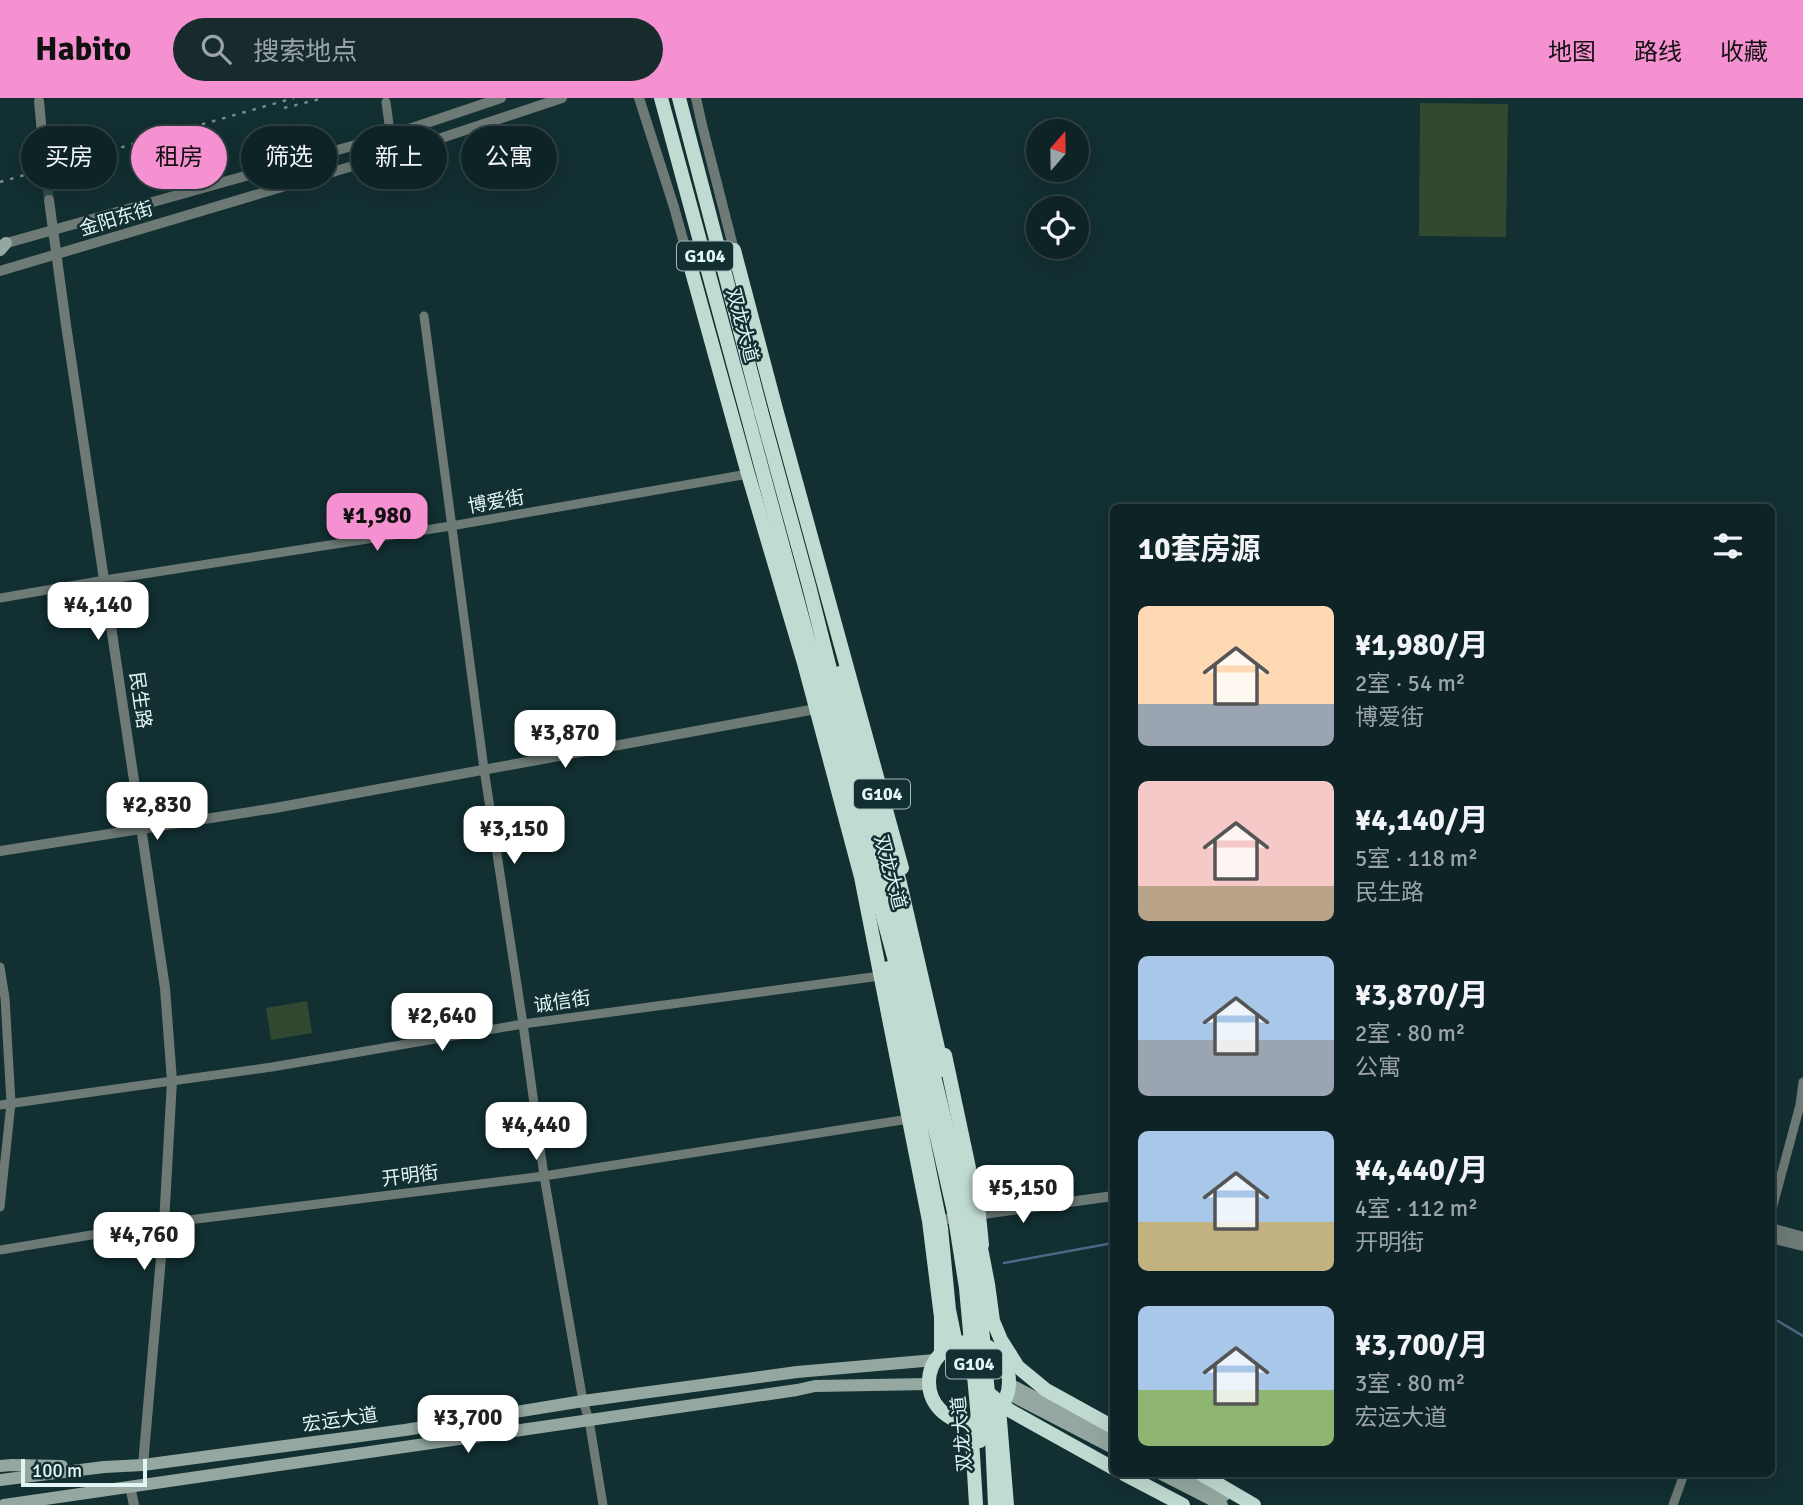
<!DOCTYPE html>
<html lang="zh">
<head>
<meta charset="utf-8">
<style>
	:root { --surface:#0e2325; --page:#172b2d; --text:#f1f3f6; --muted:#9ba4a7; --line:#2e4042; --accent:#f590d1 }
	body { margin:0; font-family:Signika,"Noto Sans SC",sans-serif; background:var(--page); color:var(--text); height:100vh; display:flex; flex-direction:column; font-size:26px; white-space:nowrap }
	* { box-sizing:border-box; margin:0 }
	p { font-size:23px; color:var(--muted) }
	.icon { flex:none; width:38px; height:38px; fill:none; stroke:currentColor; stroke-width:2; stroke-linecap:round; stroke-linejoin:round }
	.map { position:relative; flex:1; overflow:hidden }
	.details { position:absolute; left:1110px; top:406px; width:665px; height:973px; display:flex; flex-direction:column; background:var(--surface); border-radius:10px; box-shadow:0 7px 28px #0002,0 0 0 2px var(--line) }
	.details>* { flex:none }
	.top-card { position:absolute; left:21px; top:28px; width:665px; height:63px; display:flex; gap:14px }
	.needle { width:46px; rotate:20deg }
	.controls { position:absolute; left:1026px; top:21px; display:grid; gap:14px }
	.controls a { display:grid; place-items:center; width:63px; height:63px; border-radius:50%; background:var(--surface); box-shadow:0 7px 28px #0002,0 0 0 2px var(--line); font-size:35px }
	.scale { position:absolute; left:21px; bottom:18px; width:126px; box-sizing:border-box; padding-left:7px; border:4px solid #e3f4f5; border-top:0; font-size:19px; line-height:24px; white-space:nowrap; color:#e3f4f5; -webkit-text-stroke:5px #122f31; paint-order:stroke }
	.price { position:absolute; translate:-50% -60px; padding:0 16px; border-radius:14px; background:#fff; color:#222; font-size:23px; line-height:46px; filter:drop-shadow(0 2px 4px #0008) }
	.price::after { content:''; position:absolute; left:50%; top:42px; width:21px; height:16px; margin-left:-10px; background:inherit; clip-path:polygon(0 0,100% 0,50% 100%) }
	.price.active { background:var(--accent); color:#111 }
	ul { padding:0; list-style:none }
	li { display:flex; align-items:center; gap:21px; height:175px; padding:0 28px }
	li span { display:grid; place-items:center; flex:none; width:196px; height:140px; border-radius:10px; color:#555 }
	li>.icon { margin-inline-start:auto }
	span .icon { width:84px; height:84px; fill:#fffc; stroke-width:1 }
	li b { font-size:30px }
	h2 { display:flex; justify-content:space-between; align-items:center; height:84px; padding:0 28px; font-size:30px }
	.chip { padding:0 24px; border-radius:32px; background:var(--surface); box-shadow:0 7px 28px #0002,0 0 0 2px var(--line); font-size:24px; line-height:63px }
	.chip.active { background:var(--accent); color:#111 }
	header { display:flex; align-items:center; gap:42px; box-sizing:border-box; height:98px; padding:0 35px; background:var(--accent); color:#111 }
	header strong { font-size:33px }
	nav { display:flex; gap:38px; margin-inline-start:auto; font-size:24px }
	.search { width:490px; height:63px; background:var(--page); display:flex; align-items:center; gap:18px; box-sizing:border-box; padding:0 24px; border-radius:38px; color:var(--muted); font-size:26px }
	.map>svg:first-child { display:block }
	.green { fill:#314931 }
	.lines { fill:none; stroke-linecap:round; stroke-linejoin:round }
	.stream { stroke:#4e6789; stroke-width:2.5 }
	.tertiary-tunnel { stroke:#314d4e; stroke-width:10; stroke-dasharray:10 5; stroke-linecap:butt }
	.minor { stroke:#6e7a76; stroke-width:9 }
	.tertiary { stroke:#6e7a76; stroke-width:10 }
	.secondary { stroke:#94a8a1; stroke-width:12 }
	.trunk { stroke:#c0dbd2; stroke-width:14 }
	.rail { stroke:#758c8e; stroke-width:2.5; stroke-dasharray:3.5 7; stroke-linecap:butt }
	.trunk-bridge { stroke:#c0dbd2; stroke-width:14 }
	.labels { text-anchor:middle; stroke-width:5; stroke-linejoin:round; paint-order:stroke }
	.shield { fill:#122f31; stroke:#a4b9ba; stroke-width:2 }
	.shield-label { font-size:18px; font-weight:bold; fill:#e3f4f5 }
	.street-label { font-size:19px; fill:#e3f4f5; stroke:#122f31 }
</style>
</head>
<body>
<header>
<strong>Habito</strong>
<div class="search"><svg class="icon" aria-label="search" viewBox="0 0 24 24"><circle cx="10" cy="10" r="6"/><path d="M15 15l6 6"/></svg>搜索地点</div>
<nav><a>地图</a><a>路线</a><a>收藏</a></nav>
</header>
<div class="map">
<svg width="1803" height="1407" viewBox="0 0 1803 1407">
	<rect width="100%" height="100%" fill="#122f31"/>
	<path class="green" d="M1420,5L1508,6L1506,139L1419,138Z
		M307,903L312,935L271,942L266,910Z"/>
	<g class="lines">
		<path class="stream" d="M1004,1165L1113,1145
			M1771,1219L1803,1238"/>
		<path class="tertiary-tunnel" d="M43,46L49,102"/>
		<path class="minor" d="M386,4L393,56
			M424,218L484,671L523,926L544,1078L583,1303L589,1322L603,1407
			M0,500L105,482L451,428L748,376
			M0,869L5,900L11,1005L0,1109
			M0,1007L272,969L523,926L880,878
			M1771,1115L1800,1007L1803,984
			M0,1152L164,1125L544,1078L909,1021
			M1673,1407L1684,1376"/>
		<path class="tertiary" d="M639,0L674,109L692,174
			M696,0L702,27L734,152
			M39,3L43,46
			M49,102L66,227L165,890L172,983L164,1125L143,1367
			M0,147L391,37L501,0
			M0,173L393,56L562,0
			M0,753L275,710L816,611
			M932,1123L1113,1098
			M1771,1130L1803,1139
			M1771,1133L1779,1142L1803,1148
			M130,1388L134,1407"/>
		<path class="secondary" d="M0,152L6,145
			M1009,1286L1113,1340
			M1007,1295L1113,1350
			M0,1368L12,1367L62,1368
			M1161,1376L1222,1407
			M1183,1376L1225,1397
			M0,1382L104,1369L143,1367L405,1332L583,1303L797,1274L935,1262
			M4,1407L797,1292L815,1288L929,1286"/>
		<path class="trunk" d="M661,0L747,316
			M679,0L761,313
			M734,152L776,311L902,770
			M692,174L748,376L804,565L861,779L929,1123L941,1219V1255
			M945,957L979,1117L982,1147
			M929 1284a40 40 0 1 1 80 0a40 40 0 1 1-80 0Z
			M999,1310L1007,1407
			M971,1324L976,1407
			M992,1340L995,1407
			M1124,1376L1183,1407
			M1201,1376L1254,1407"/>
		<path class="rail" d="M284,10L324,0
			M0,84L294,0"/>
		<path class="trunk-bridge" d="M761,313L809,488L848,642L884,772L951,1048L964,1106L979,1196L992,1340
			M747,316L908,911L954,1114L966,1190L980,1343
			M840,575L900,785L943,972
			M888,870L941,1130L949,1212L955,1241L965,1267L981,1289L1009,1312L1113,1370
			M978,1135L988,1186L993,1223L1001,1242L1018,1269L1046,1292L1113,1329"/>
	</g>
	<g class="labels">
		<g class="shield">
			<rect x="677" y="143.5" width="56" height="29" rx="5"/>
			<rect x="854" y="681.5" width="56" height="29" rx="5"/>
			<rect x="946" y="1251.5" width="56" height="29" rx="5"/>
		</g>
		<g class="shield-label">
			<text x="705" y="164">G104</text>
			<text x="882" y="702">G104</text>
			<text x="974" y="1272">G104</text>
		</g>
		<g class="street-label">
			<text transform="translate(116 120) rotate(-17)" y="7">金阳东街</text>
			<text transform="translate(743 227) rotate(75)" y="7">双龙大道</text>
			<text transform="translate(496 403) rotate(-10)" y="7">博爱街</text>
			<text transform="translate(141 602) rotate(82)" y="7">民生路</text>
			<text transform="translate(891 774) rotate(75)" y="7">双龙大道</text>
			<text transform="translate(562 903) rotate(-8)" y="7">诚信街</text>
			<text transform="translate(410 1077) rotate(-7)" y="7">开明街</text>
			<text transform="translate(340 1321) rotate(-8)" y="7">宏运大道</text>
			<text transform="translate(961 1336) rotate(-95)" y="7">双龙大道</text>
		</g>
	</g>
</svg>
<div class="controls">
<a><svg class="needle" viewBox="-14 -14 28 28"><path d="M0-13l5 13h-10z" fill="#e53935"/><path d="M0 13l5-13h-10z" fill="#9ba4a7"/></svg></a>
<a><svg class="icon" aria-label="locate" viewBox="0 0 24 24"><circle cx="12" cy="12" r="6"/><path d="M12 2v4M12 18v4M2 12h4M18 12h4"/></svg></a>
</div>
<div class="scale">100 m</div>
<b class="price active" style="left:377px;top:455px">¥1,980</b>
<b class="price" style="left:98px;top:544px">¥4,140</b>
<b class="price" style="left:565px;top:672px">¥3,870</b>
<b class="price" style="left:157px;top:744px">¥2,830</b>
<b class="price" style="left:514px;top:768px">¥3,150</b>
<b class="price" style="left:442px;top:955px">¥2,640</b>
<b class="price" style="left:536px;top:1064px">¥4,440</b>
<b class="price" style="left:1023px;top:1127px">¥5,150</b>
<b class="price" style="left:144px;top:1174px">¥4,760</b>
<b class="price" style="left:468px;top:1357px">¥3,700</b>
<div class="top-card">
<a class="chip">买房</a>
<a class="chip active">租房</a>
<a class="chip">筛选</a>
<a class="chip">新上</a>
<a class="chip">公寓</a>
</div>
<section class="details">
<h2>10套房源<svg class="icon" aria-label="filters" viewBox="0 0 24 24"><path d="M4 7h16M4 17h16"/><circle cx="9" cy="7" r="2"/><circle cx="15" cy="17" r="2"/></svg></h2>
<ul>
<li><span style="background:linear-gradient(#ffd9b3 70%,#9aa5b1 0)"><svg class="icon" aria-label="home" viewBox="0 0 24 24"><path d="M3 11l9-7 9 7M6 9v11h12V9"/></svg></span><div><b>¥1,980/月</b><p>2室 · 54 m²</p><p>博爱街</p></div></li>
<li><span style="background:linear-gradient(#f6c9c9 75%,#b9a48a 0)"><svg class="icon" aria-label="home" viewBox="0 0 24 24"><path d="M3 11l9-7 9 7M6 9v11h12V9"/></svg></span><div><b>¥4,140/月</b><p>5室 · 118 m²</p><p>民生路</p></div></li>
<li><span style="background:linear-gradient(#a9c7e8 60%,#9aa5b1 0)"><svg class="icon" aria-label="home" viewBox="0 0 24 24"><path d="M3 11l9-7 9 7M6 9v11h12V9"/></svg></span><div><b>¥3,870/月</b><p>2室 · 80 m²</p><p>公寓</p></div></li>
<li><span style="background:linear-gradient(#a9c7e8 65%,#c2b280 0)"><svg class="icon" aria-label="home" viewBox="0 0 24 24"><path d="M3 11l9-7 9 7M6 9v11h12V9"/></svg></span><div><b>¥4,440/月</b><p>4室 · 112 m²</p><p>开明街</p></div></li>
<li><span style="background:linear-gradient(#a9c7e8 60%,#8fb573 0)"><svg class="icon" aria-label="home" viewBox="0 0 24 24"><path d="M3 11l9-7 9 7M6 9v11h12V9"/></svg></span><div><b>¥3,700/月</b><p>3室 · 80 m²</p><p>宏运大道</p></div></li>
</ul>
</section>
</div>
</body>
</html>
